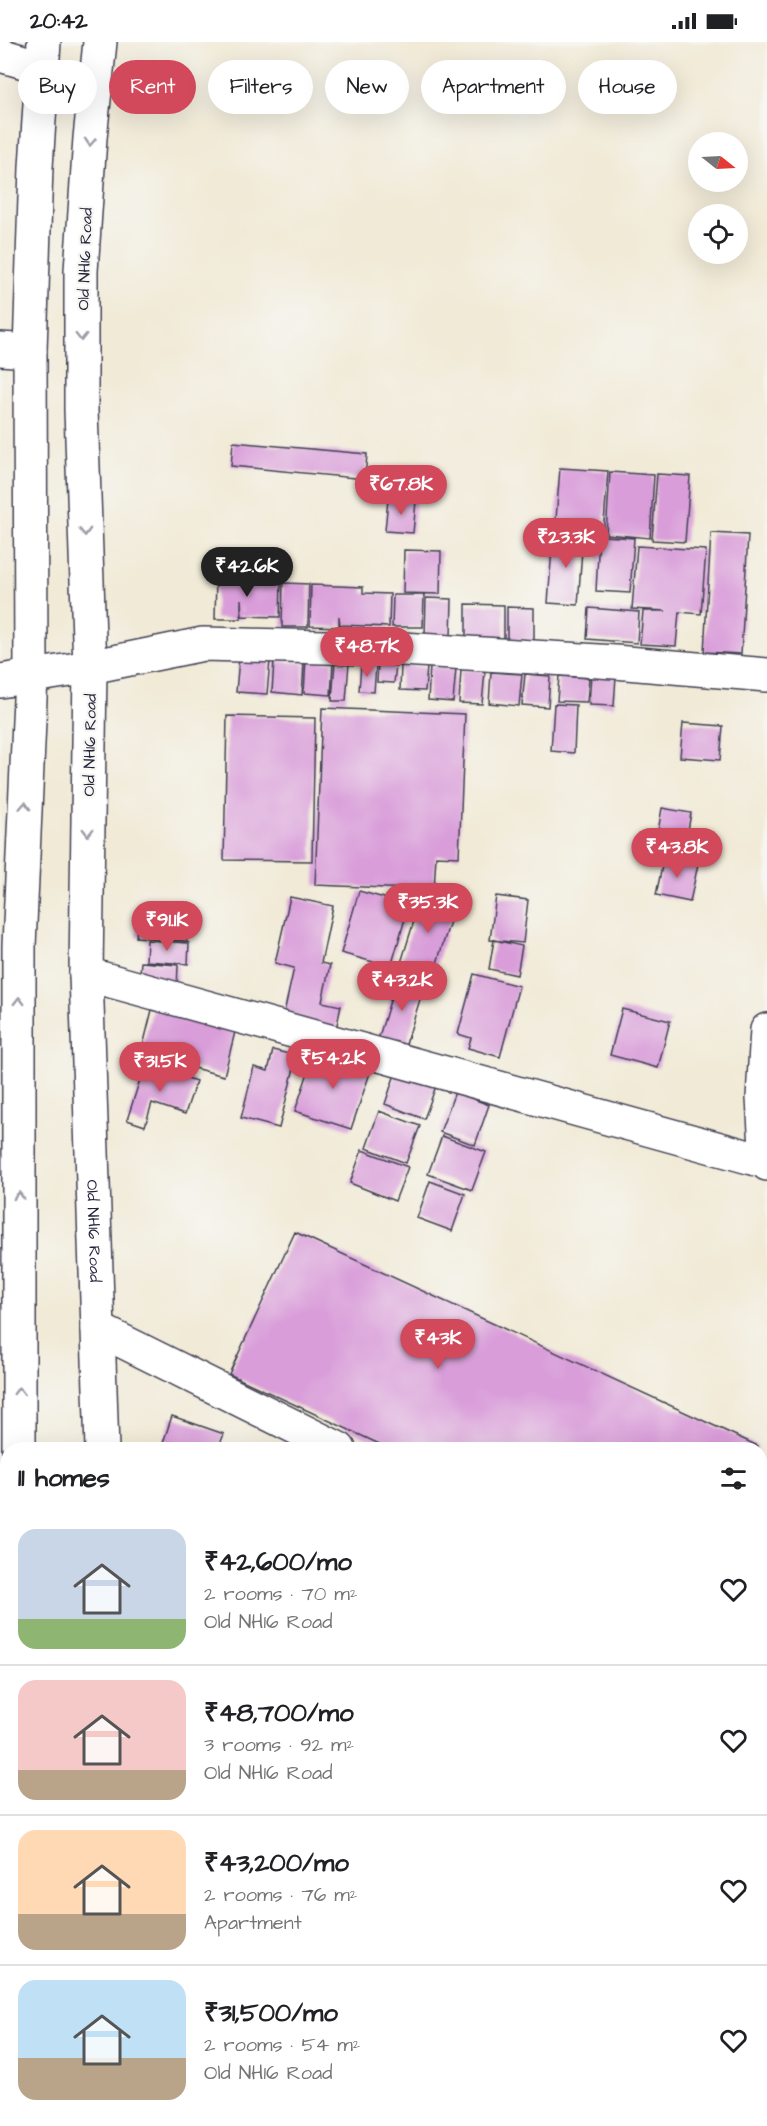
<!DOCTYPE html>
<html lang="en">
<head>
<meta charset="utf-8">
<style>
	:root { --surface:#fff; --page:#f2f2f2; --text:#202124; --muted:#757577; --line:#e0e0e0; --accent:#d1495b }
	body { margin:0; font-family:"Architects Daughter",sans-serif; background:var(--page); color:var(--text); height:100vh; display:flex; flex-direction:column; font-size:22px; white-space:nowrap }
	* { box-sizing:border-box; margin:0 }
	p { font-size:20px; color:var(--muted) }
	.icon { flex:none; width:33px; height:33px; fill:none; stroke:currentColor; stroke-width:2; stroke-linecap:round; stroke-linejoin:round }
	.map { position:relative; flex:1; overflow:hidden }
	.details { position:absolute; left:0px; top:1400px; width:768px; height:686px; display:flex; flex-direction:column; background:var(--surface); border-radius:24px 24px 0 0; box-shadow:0 6px 24px #0002 }
	.details>* { flex:none }
	.guide { position:absolute; left:18px; top:18px; width:732px; height:54px; display:flex; gap:12px }
	.needle { width:39px; rotate:108deg }
	.tools { position:absolute; left:688px; top:90px; display:grid; gap:12px }
	.tools a { display:grid; place-items:center; width:60px; height:60px; border-radius:50%; background:var(--surface); box-shadow:0 6px 24px #0002; font-size:30px }
	.price { position:absolute; translate:-50% -51px; padding:0 14px; border-radius:21px; background:var(--accent); color:#fff; font-size:20px; line-height:39px; filter:drop-shadow(0 2px 3px #0008) }
	.price::after { content:''; position:absolute; left:50%; top:36px; width:18px; height:14px; margin-left:-9px; background:inherit; clip-path:polygon(0 0,100% 0,50% 100%) }
	.price.current { background:#222; color:#fff }
	ul { padding:0; list-style:none }
	li { display:flex; align-items:center; gap:18px; height:150px; padding:0 18px }
	li+li { border-top:2px solid var(--line) }
	li span { display:grid; place-items:center; flex:none; width:168px; height:120px; border-radius:18px; color:#555 }
	li>.icon { margin-inline-start:auto }
	span .icon { width:72px; height:72px; fill:#fffc; stroke-width:1 }
	li b { font-size:26px }
	h2 { display:flex; justify-content:space-between; align-items:center; height:72px; padding:0 18px; font-size:26px }
	.tag { padding:0 21px; border-radius:27px; background:var(--surface); box-shadow:0 6px 24px #0002; font-size:21px; line-height:54px }
	.tag.current { background:var(--accent); color:#fff }
	.status { display:flex; justify-content:space-between; align-items:center; height:42px; padding:0 30px; background:var(--surface); direction:ltr }
	.status svg { height:16px; fill:currentColor }
	.map>svg:first-child { display:block }
	.building { fill:#d99dd9 }
	.lines { fill:none; stroke-linecap:round; stroke-linejoin:round }
	.minor-casing { stroke:#414052; stroke-width:36 }
	.major-casing { stroke:#414052; stroke-width:36 }
	.minor { stroke:#fff; stroke-width:33 }
	.major { stroke:#fff; stroke-width:33 }
	.oneway { stroke:#9c9ca7 }
	.labels { text-anchor:middle; stroke-width:4.5; stroke-linejoin:round; paint-order:stroke }
	.street-label { font-size:16px; fill:#22223b; stroke:#f6f6f2 }
</style>
</head>
<body>
<div class="status"><b>20:42</b><svg viewBox="0 0 49 12"><path d="M0 12V9h3v3zM5 12V6h3v6zM10 12V3h3v9zM15 12V0h3v12zM26 1h20v11H26zM47 4h2v5h-2z"/></svg></div>
<div class="map">
<svg width="767" height="2084" viewBox="0 0 767 2084">
	<rect width="100%" height="100%" fill="#f6f6f2"/>
	<filter id="ink" filterUnits="userSpaceOnUse"><feTurbulence type="fractalNoise" baseFrequency=".0167" numOctaves="2"/><feDisplacementMap in="SourceGraphic" scale="12" xChannelSelector="R" yChannelSelector="G"/><feConvolveMatrix kernelMatrix="1 2 1 2 8 2 1 2 1" color-interpolation-filters="sRGB"/></filter>
	<filter id="wash" filterUnits="userSpaceOnUse"><feTurbulence type="fractalNoise" baseFrequency=".008" numOctaves="4" result="noise"/><feDisplacementMap in="SourceGraphic" scale="24" xChannelSelector="R" yChannelSelector="G"/><feGaussianBlur stdDeviation="1.35" result="paint"/><feColorMatrix in="noise" values="0 0 0 0 0 0 0 0 0 0 0 0 0 0 0 0 0 1.4 0 .05"/><feComposite in="paint" operator="in"/></filter>
	<g filter="url(#wash)">
		<rect width="100%" height="100%" fill="#f1ead7"/>
		<g id="blocks">
			<path class="building" d="M233,400L367,412L365,437L231,424Z
				M560,426L608,429L603,494L634,496L630,551L596,549L599,493L555,490Z
				M610,430L654,433L650,496L606,492Z
				M657,432L690,434L685,500L652,498Z
				M388,457L416,459L413,491L385,489Z
				M711,491L748,493L741,612L704,610Z
				M553,492L583,494L578,563L548,561Z
				M637,504L706,508L701,572L679,570L676,604L640,602L643,569H666L632,567Z
				M404,508L441,509L440,552L403,551Z
				M216,536L281,537L280,575L242,574L241,557V577H215Z
				M283,541L309,542L308,585H282Z
				M311,543L363,545V551L390,552L389,585L340,583L339,574V585L310,584Z
				M393,553H424L423,585H392Z
				M426,556L452,557L451,595L425,594Z
				M466,562L504,563V596H466Z
				M507,565L534,566V598L507,597Z
				M589,566L639,570L637,601L587,597Z
				M239,616L270,618L267,652L236,650Z
				M306,618L333,620L331,653L304,651Z
				M274,619L304,621L302,653L272,650Z
				M335,620L349,621L346,659H332Z
				M361,622L376,623L374,650L359,649Z
				M378,622L396,623L394,641L377,640Z
				M401,623L427,625L425,649L400,648Z
				M430,624L456,626L453,660L428,658Z
				M461,627L485,629L482,662L459,661Z
				M491,630L522,632L519,664L489,661Z
				M525,632L550,634L548,665L522,663Z
				M591,633L616,634L614,664L589,663Z
				M559,634L589,636L587,660L557,659Z
				M554,662L576,663L574,711L551,709Z
				M322,666L465,672L459,815L436,814L434,848L315,843Z
				M227,674L315,676L312,819L224,818Z
				M683,681L723,684L720,718L680,715Z
				M662,766L691,771L684,812L655,807Z
				M664,815L698,822L690,860L656,853Z
				M359,849L409,863L391,925L341,911Z
				M423,850L456,860L433,934L400,924Z
				M496,854L528,858L523,901L490,898Z
				M290,855L333,864L321,921L330,923L322,960L341,964L335,992L282,980L294,926L275,921Z
				M139,864L189,868L187,899L136,895Z
				M147,898L189,901L188,922L146,919Z
				M494,898L522,904L517,933L489,927Z
				M141,920L178,923L177,946L139,943Z
				M400,927L427,935L403,1012L376,1004Z
				M474,932L519,944L500,1015L468,1006L471,996L458,992Z
				M154,960L237,982L224,1034L141,1012Z
				M622,967L670,979L658,1026L610,1013Z
				M273,1008L297,1014L279,1086L241,1076L254,1025L268,1029Z
				M315,1010L371,1028L351,1087L295,1069Z
				M145,1022L196,1039L185,1072L152,1061L145,1084L127,1078Z
				M396,1029L436,1044L424,1077L385,1062Z
				M455,1050L489,1063L475,1103L440,1090Z
				M379,1069L420,1084L406,1121L366,1106Z
				M442,1094L486,1110L472,1148L428,1132Z
				M362,1108L408,1125L395,1159L350,1141Z
				M430,1139L465,1152L452,1189L417,1176Z
				M295,1190L758,1404L757,1407H390L229,1332Z
				M172,1374L224,1392L218,1407H161Z
				M760,1471L767,1474V1482L760,1496Z
				M760,1678L767,1682V1765L760,1776Z
				M760,1824L767,1827V1904L760,1915Z
				M524,2078H703L699,2084H535Z"/>
		</g>
	</g>
	<g filter="url(#ink)">
		<use href="#blocks" fill-opacity="0" stroke="#414052" stroke-width="1.5"/>
		<g class="lines">
			<defs>
				<path id="minor" d="M0,13L41,25
					M0,307L30,309
					M90,625L203,602L402,607L615,620L767,633
					M86,932L767,1120
					M767,988L763,1056L767,1122
					M98,1287L339,1407
					M760,1654L767,1658
					M466,2078L476,2084"/>
				<g id="major">
					<path id="s1" d="M100,0L90,96L81,229V368L90,625L86,932L102,1407"/>
					<path d="M0,639L90,625"/>
					<path d="M19,1407V904L31,634L30,309L36,125L44,0"/>
					<path d="M108,2078V2084"/>
					<path d="M4,2084L8,1995"/>
				</g>
			</defs>
			<use href="#minor" class="minor-casing"/>
			<use href="#major" class="major-casing"/>
			<use href="#minor" class="minor"/>
			<use href="#major" class="major"/>
		</g>
		<defs><path id="oneway-chevron" d="M-2-3.5L2.5 0L-2 3.5" fill="none" stroke-width="1.6" stroke-linecap="round" stroke-linejoin="round" transform="scale(1.5)"/></defs>
		<g class="oneway">
			<use href="#oneway-chevron" transform="translate(90 100) rotate(94)"/>
			<use href="#oneway-chevron" transform="translate(81 295) rotate(90)"/>
			<use href="#oneway-chevron" transform="translate(85 490) rotate(88)"/>
			<use href="#oneway-chevron" transform="translate(25 764) rotate(-87)"/>
			<use href="#oneway-chevron" transform="translate(88 790) rotate(91)"/>
			<use href="#oneway-chevron" transform="translate(19 959) rotate(-90)"/>
			<use href="#oneway-chevron" transform="translate(19 1154) rotate(-90)"/>
			<use href="#oneway-chevron" transform="translate(19 1349) rotate(-90)"/>
		</g>
	</g>
	<g class="labels">
		<g class="street-label">
			<text transform="translate(84 217) rotate(-88)" y="6">Old NH16 Road</text>
			<text transform="translate(89 703) rotate(-89)" y="6">Old NH16 Road</text>
			<text dy="6" stroke="none"><textPath href="#s1" startOffset="1190">Old NH16 Road</textPath></text>
		</g>
	</g>
</svg>
<div class="tools">
<a><svg class="needle" viewBox="-14 -14 28 28"><path d="M0-13l5 13h-10z" fill="#e53935"/><path d="M0 13l5-13h-10z" fill="#757577"/></svg></a>
<a><svg class="icon" aria-label="locate" viewBox="0 0 24 24"><circle cx="12" cy="12" r="6"/><path d="M12 2v4M12 18v4M2 12h4M18 12h4"/></svg></a>
</div>
<b class="price" style="left:401px;top:474px">₹67.8K</b>
<b class="price" style="left:566px;top:527px">₹23.3K</b>
<b class="price current" style="left:247px;top:556px">₹42.6K</b>
<b class="price" style="left:367px;top:636px">₹48.7K</b>
<b class="price" style="left:677px;top:837px">₹43.8K</b>
<b class="price" style="left:428px;top:892px">₹35.3K</b>
<b class="price" style="left:167px;top:910px">₹91.1K</b>
<b class="price" style="left:402px;top:970px">₹43.2K</b>
<b class="price" style="left:333px;top:1048px">₹54.2K</b>
<b class="price" style="left:160px;top:1051px">₹31.5K</b>
<b class="price" style="left:438px;top:1328px">₹43K</b>
<div class="guide">
<a class="tag">Buy</a>
<a class="tag current">Rent</a>
<a class="tag">Filters</a>
<a class="tag">New</a>
<a class="tag">Apartment</a>
<a class="tag">House</a>
</div>
<section class="details">
<h2>11 homes<svg class="icon" aria-label="filters" viewBox="0 0 24 24"><path d="M4 7h16M4 17h16"/><circle cx="9" cy="7" r="2"/><circle cx="15" cy="17" r="2"/></svg></h2>
<ul>
<li><span style="background:linear-gradient(#c9d6e8 75%,#8fb573 0)"><svg class="icon" aria-label="home" viewBox="0 0 24 24"><path d="M3 11l9-7 9 7M6 9v11h12V9"/></svg></span><div><b>₹42,600/mo</b><p>2 rooms · 70 m²</p><p>Old NH16 Road</p></div><svg class="icon" aria-label="heart" viewBox="0 0 24 24"><path d="M12 20l-8-8c-3-5 5-10 8-4 3-6 11-1 8 4z"/></svg></li>
<li><span style="background:linear-gradient(#f6c9c9 75%,#b9a48a 0)"><svg class="icon" aria-label="home" viewBox="0 0 24 24"><path d="M3 11l9-7 9 7M6 9v11h12V9"/></svg></span><div><b>₹48,700/mo</b><p>3 rooms · 92 m²</p><p>Old NH16 Road</p></div><svg class="icon" aria-label="heart" viewBox="0 0 24 24"><path d="M12 20l-8-8c-3-5 5-10 8-4 3-6 11-1 8 4z"/></svg></li>
<li><span style="background:linear-gradient(#ffd9b3 70%,#b9a48a 0)"><svg class="icon" aria-label="home" viewBox="0 0 24 24"><path d="M3 11l9-7 9 7M6 9v11h12V9"/></svg></span><div><b>₹43,200/mo</b><p>2 rooms · 76 m²</p><p>Apartment</p></div><svg class="icon" aria-label="heart" viewBox="0 0 24 24"><path d="M12 20l-8-8c-3-5 5-10 8-4 3-6 11-1 8 4z"/></svg></li>
<li><span style="background:linear-gradient(#bfe0f5 65%,#b9a48a 0)"><svg class="icon" aria-label="home" viewBox="0 0 24 24"><path d="M3 11l9-7 9 7M6 9v11h12V9"/></svg></span><div><b>₹31,500/mo</b><p>2 rooms · 54 m²</p><p>Old NH16 Road</p></div><svg class="icon" aria-label="heart" viewBox="0 0 24 24"><path d="M12 20l-8-8c-3-5 5-10 8-4 3-6 11-1 8 4z"/></svg></li>
</ul>
</section>
</div>
</body>
</html>
